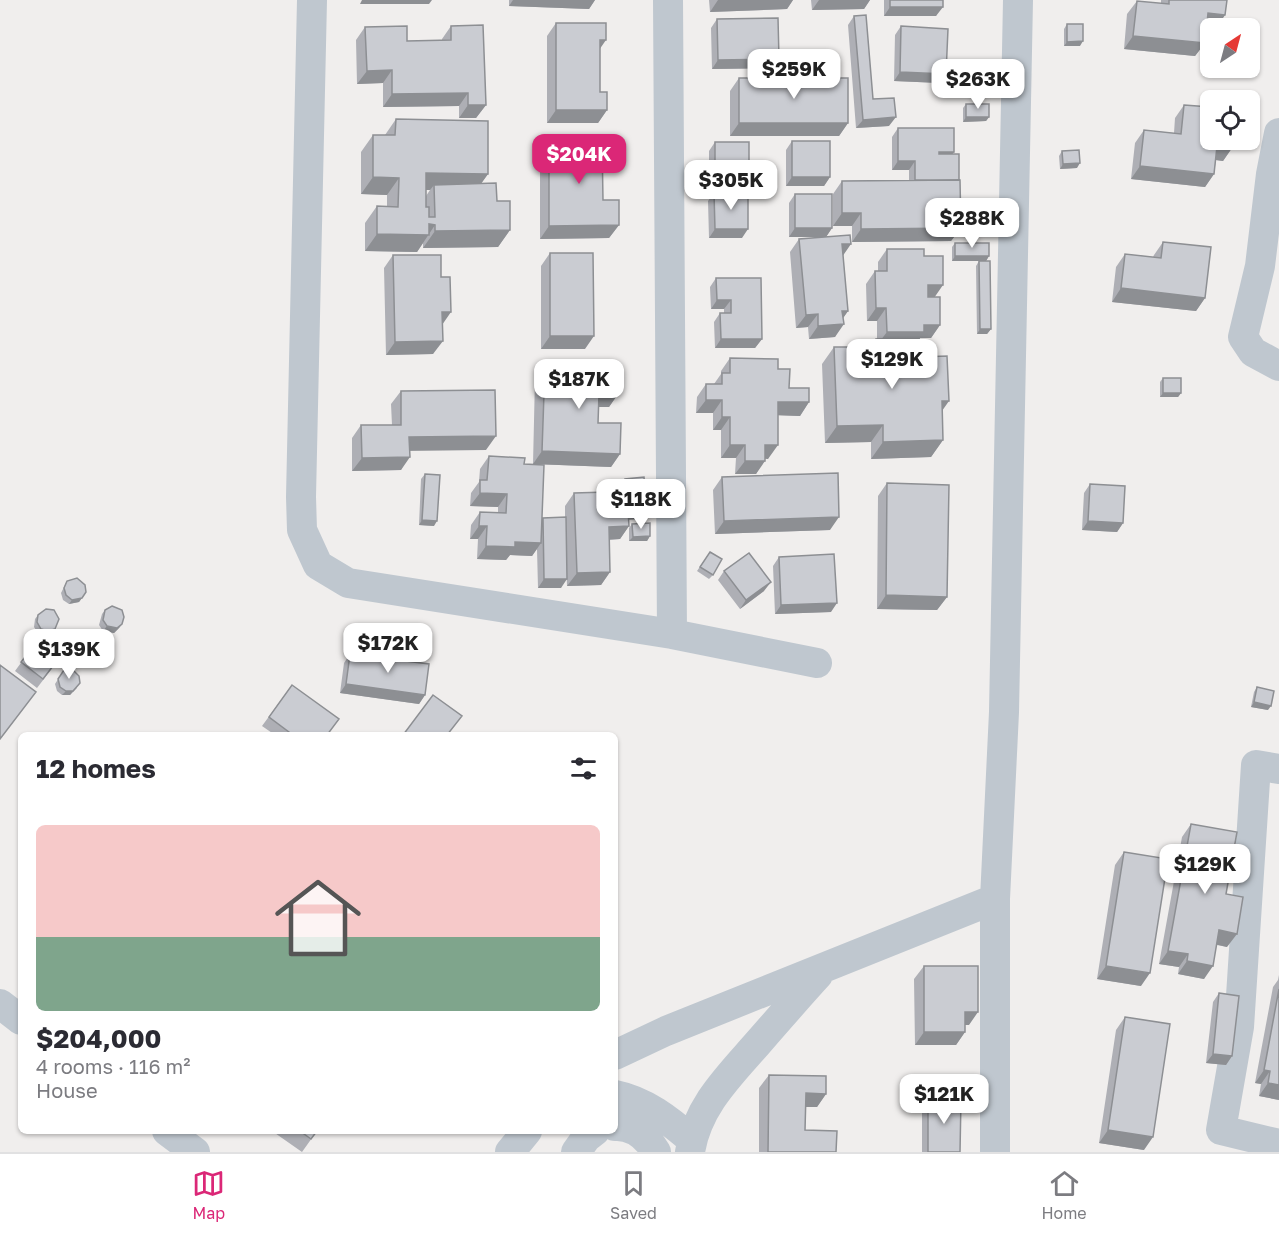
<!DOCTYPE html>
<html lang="en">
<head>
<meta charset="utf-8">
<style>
	:root { --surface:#fff; --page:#f7f7f7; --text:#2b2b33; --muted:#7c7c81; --line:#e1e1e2; --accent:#db2777 }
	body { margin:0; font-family:"Golos Text",sans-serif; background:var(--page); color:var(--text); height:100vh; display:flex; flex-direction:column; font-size:22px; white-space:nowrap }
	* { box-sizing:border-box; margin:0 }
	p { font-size:20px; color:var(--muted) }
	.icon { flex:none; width:33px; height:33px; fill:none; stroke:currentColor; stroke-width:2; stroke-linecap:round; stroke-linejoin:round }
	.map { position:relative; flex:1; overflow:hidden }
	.side { position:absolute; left:18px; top:732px; width:600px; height:402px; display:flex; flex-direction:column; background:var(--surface); border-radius:9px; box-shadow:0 2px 4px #0004 }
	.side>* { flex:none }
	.needle { width:39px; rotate:36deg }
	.tools { position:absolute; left:1200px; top:18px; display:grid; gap:12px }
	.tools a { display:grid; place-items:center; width:60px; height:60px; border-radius:9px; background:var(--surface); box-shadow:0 2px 4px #0004; font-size:30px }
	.price { position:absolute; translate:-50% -51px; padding:0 14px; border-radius:12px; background:#fff; color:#222; font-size:20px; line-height:39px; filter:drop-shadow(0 2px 3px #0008) }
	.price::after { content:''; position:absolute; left:50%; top:36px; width:18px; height:14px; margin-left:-9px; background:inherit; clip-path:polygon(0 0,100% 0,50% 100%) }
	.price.on { background:var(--accent); color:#fff }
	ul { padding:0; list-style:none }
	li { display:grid; align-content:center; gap:12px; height:318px; padding:0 18px }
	li span { display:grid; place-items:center; height:186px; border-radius:9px; color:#555 }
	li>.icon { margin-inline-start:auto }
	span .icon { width:108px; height:108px; fill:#fffc; stroke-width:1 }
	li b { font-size:26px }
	h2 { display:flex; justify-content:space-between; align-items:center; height:72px; padding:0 18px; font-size:26px }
	.tab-bar { display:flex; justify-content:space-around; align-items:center; height:84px; border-top:2px solid var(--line); background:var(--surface); font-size:16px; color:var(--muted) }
	.tab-bar a { display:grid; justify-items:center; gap:3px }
	.tab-bar .on { color:var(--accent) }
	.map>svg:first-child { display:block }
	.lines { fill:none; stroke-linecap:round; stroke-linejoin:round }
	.minor { stroke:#bfc7cf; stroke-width:30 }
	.wall { fill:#aeafb5; fill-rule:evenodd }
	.shaded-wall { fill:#8d8f93 }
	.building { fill:#caccd2; stroke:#8d8f93; stroke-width:1.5 }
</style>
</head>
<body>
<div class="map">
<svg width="1279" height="1152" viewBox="0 0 1279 1152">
	<rect width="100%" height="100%" fill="#f0eeed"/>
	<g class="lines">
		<path class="minor" d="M312,0L301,497L302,530L318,565L348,583L672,634
			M668,0L672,634L817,663
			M1279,133L1271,174L1260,266L1243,337L1253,352L1279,366
			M1279,769L1256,765L1239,1027L1221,1130L1279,1144
			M0,1004L21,1020
			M615,1055L666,1031L995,899
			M615,1095C645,1101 669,1120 692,1140
			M615,1126C634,1125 647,1137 656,1152
			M167,1131L195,1152
			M510,1152L527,1131
			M576,1152L586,1138L595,1131
			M690,1152C697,1107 728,1077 757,1044C777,1021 797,998 818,975
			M995,1152V899L1004,712L1018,0"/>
	</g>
	<path class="wall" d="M509,0H595L589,9L509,6Z
		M709,0H793L787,9L710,12Z
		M811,0H870L864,9L812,10Z
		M884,0H943L936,16H884Z
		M1161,0H1227L1225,15L1216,28L1206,27L1205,43L1195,56L1124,49L1127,14L1137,1L1161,4Z
		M854,16L873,99L889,126L856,128L848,25Z
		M717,19L779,59L773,68L712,69L711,28Z
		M556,23L600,48V92L607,110L598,123H547V36Z
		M1067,24L1080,46H1064V29Z
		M451,26L486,105L476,118H459V106L383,107V83L357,84L356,40L365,27L407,41L442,40V39Z
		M901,26L940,83L894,81L895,35Z
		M739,78L848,123L839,136H730V91Z
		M966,104L989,117L986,121L963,122V108Z
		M1184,105L1232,148L1223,161L1216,160L1214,174L1205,187L1131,179L1135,143L1144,130L1174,133L1175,118Z
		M396,119L488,174L481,183L497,201L510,230L498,247L423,248V243L417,252L365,251V223L377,206H387V195L361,194V152L373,135H385ZM426,190H430L426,196Z
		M898,128L954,152L952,154L959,180L961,228L951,241L852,242V226H833V194L842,181L909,180V170H892V137Z
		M549,139L603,200L619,225L609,238L540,239V152Z
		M792,141L830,177L824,186H786V150Z
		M715,142L743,184H709V151Z
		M1062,151L1077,168L1060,169L1059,156Z
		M714,193L742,238H709L708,201Z
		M795,194L832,228L826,237L843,254L848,311L843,318L835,337L809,339L808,327L796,328L790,252L799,239L823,237H789V203Z
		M1163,242L1205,298L1196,311L1112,302L1116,267L1125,254L1153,257L1154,255Z
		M955,243L989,256L986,261H952V247Z
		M887,249L924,256L934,297L940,325L931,338H920L919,339L920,357L942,411L943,440L931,457L871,459V442L825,443L822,364L834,347H871L876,339H877V321H867L866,284L875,271H878V262Z
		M550,253L585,349H541V266Z
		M393,255L442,324L433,354L386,355L384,268Z
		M979,261L991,329L987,334H977L976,266Z
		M716,278L762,339L755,348H715L714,322L720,313H724V309H711L710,287Z
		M730,358L778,369L789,388L809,402L800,416L778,415L768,459L765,458L756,474H735L736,458H721V430H713V413H696L697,397L706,384H714L721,374V371Z
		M545,365L618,394L609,407H599L598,423L620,454L611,467L533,464L542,519L543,518L565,517V506L574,493L607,496H622V483L625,479L644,519H628L629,526L620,539L609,540L610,572L601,585L567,586L566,558L561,588H538L537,549L532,556L510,555L506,560L477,559L478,539H470L471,525L480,512L498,513V507L470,506L471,493L479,482L480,469L489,456L524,464H533L535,378Z
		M1163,378L1181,393L1178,397H1160V382Z
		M401,391L486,450H410L401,470L352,471V438L361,425H392L391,404Z
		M425,474L434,526L419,525L421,479Z
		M722,477L830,530L715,534L713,490Z
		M887,483L947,597L937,610L877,609L878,496Z
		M1090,484L1123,523L1117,532L1082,530L1084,493Z
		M632,524L650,536L647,541H629V528Z
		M710,552L713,575L709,579L697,571Z
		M779,557L831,612L775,614L773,566Z
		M724,571L764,591L740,609L718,580Z
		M67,581L86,592L79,602L69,604L63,600L61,593Z
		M105,610L122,624L119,628L114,633L103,631L99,625L102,614Z
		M38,615L55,629L52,633L47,635L60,658L37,688L15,671L42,634L38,633L34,627L35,619Z
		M81,643L98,657L95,661L90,666H83L75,658L78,647Z
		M350,654L425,695L419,704L340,693L344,663Z
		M64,670L77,688L70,695H62L57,691L55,684Z
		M292,685L328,735H275L262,726Z
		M1257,687L1268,710L1251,707L1254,692Z
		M1191,824L1226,894L1227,947L1217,945L1204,979L1178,974L1179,967L1159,964L1182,837Z
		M1124,852L1141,986L1097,979L1115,865Z
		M924,966L969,1025H965V1032L956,1045H915L914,979Z
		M1279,975V1100L1259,1096L1261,1084L1255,1083L1273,987L1278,980Z
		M1219,993L1232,1056L1226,1065L1206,1063L1213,1002Z
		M1125,1017L1144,1150L1099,1143L1116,1030Z
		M769,1075L826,1094L817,1107H806L805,1130L836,1152H759V1088Z
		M928,1099L960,1152H922V1108Z
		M272,1131H317L302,1152Z"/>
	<path class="shaded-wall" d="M362,0H432L429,4H360Z
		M513,0H595L589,9L509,6Z
		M718,0H793L787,9L710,12Z
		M819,0H870L864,9L812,10Z
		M890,7H943L936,16H884Z
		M1208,13L1225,15L1216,28L1198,26Z
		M1133,36L1205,43L1195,56L1124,49Z
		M600,40H606L597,53Z
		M1083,41L1080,46H1064L1067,42Z
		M779,59L773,68L712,69L718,60Z
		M392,70L383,83L357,84L367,71Z
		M900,72L946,74L940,83L894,81Z
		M468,93L459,106L383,107L392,94Z
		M468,105H486L476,118H459Z
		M556,110H607L598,123H547Z
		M896,117L889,126L856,128L863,120Z
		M966,117H989L986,121L963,122Z
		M739,123H848L839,136H730Z
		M1217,146L1232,148L1223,161L1208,159Z
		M939,152H954L947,161H933Z
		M898,161H915L909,170H892Z
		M1080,163L1077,168L1060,169L1063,164Z
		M1140,166L1214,174L1205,187L1131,179Z
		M426,173L488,174L476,191L434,185L430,190H415Z
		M715,175H749L743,184H709Z
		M373,177L399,178L387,195L361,194Z
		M792,177H830L824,186H786Z
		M842,213H861L852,226H833Z
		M429,224L435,225L417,252L365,251L377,234Z
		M619,225L609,238L540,239L549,226Z
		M795,228H832L826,237H789Z
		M961,228L951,241L852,242L861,229Z
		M715,229H748L742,238H709Z
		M510,230L498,247L423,248L435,231Z
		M842,244H851L842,257Z
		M955,256H989L986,261H952Z
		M928,285H943L934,298H919Z
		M1121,288L1205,298L1196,311L1112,302Z
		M717,300H731L724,309H711Z
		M876,308H886L877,321H867Z
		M842,311H848L839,324Z
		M442,312H451L442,325Z
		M818,314L808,327L796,328L806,315Z
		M844,324L835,337L809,339L818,326Z
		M924,325H940L931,338H920L915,345H877L887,332Z
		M980,329H991L987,334H977Z
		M550,336H594L585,349H541Z
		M721,339H762L755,348H715Z
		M443,341L433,354L386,355L395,342Z
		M1163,393H1181L1178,397H1160Z
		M599,394H618L609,407H590Z
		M706,400H722L713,413H696Z
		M942,401H949L937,418Z
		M778,402H809L800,416L769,415Z
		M722,417H730L721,430H713Z
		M883,425L871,442L825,443L837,426Z
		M496,436L486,450L400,451L409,437Z
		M943,440L931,457L871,459L883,442Z
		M730,445H745L736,458H721Z
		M765,445H778L768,459L756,458Z
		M542,451L620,454L611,467L533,464Z
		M410,457L401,470L352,471L362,458Z
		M745,461H765L756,474H735Z
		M480,493L507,494L498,507L470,506Z
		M647,514L644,519L624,520L627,515Z
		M839,517L830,530L715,534L724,521Z
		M422,520L437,521L434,526L419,525Z
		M1088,521L1123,523L1117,532L1082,530Z
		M479,526H487L478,539H470Z
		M629,526L620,539L599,540L609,527Z
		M650,536L647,541H629L633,537Z
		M515,542L541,543L532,556L510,555L506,560L477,559L486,546Z
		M610,572L601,585L567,586L577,573Z
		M544,579H567L561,588H538Z
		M771,582L764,591L740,609L746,600Z
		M886,595L947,597L937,610L877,609Z
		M82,598L79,602L69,604L72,600Z
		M837,603L831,612L775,614L781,605Z
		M122,624L119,628L114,633L103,631L107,626Z
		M41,629H55L52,633L45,635L38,633Z
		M98,657L95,661L90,666H83L86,661Z
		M80,683L70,695H62L66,691Z
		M346,684L425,695L419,704L340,693Z
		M1254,702L1271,706L1268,710L1251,707Z
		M1219,930L1237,934L1227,947L1210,943Z
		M1168,951L1188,954L1179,967L1159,964Z
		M1187,961L1213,966L1204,979L1178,974Z
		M1106,966L1150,973L1141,986L1097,979Z
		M965,1012H978L969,1025H956Z
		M924,1032H965L956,1045H915Z
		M1213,1054L1232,1056L1226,1065L1206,1063Z
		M1264,1070L1270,1071L1261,1084L1255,1083Z
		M1268,1083L1279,1085V1100L1259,1096Z
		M806,1093L826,1094L817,1107H797Z
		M1108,1130L1153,1137L1144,1150L1099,1143Z"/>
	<path class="building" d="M890,0H943V7H890Z
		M1169,0H1227L1225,15L1208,13L1205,43L1133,36L1137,1L1169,4Z
		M866,15L873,99L894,98L896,117L863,120L854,16Z
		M778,18L779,59L718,60L717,19Z
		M556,23H606V40H600V92H607V110H556Z
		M1067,24H1083V41L1067,42Z
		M483,25L486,105H468V93L392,94V70L367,71L365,27L407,26V41L451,40V26Z
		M901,26L948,29L946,74L900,72Z
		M739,78H848V123H739Z
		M966,104H989V117H966Z
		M1184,105L1210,107V140H1233L1232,148L1217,146L1214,174L1140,166L1144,130L1181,134Z
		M396,119L488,121V174L426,173V207H429V217H435L434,185L496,183L497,201H510V230L435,231V225L429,224V235L377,234V206L398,207L399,178L373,177V135H395Z
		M898,128H954V152H939V154H959V180H915V161H898Z
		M549,139H602L603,200H619V225L549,226Z
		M792,141H830V177H792Z
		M715,142H749V175H715Z
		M1079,150L1080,163L1063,164L1062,151Z
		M960,180L961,228L861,229V213H842V181Z
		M748,192V229H715L714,193Z
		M795,194H832V228H795Z
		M850,235L851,244H842L848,311H842L844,324L818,326V314L806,315L799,239Z
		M1163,242L1211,247L1205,298L1121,288L1125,254L1161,258Z
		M955,243H989V256H955Z
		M887,249H924V256H943V285H928V297H940V325H924V332H887L886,308H876L875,271H887Z
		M550,253H593L594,336H550Z
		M393,255H441V277H450L451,312H442L443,341L395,342Z
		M979,261H990L991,329H980Z
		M716,278H761L762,339H721L720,313H731V300H717Z
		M919,338L920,357L947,356L949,401H942L943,440L883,442V425L837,426L834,347H876V339Z
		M730,358L778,359V369H790L789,388H809V402H778V445H765V461H745V445H730V417H722V400H706V384H722V373H730Z
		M545,365L619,367L618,394H599L598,423H621L620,454L542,451Z
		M1163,378H1181V393H1163Z
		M495,390L496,436L409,437L410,457L362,458L361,425H401V391Z
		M489,456L525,458L524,464L544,465L541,543L515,542V547L486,546L487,526H479L480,512L506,513L507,494L480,493V480H487Z
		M838,473L839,517L724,521L722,477Z
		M425,474L440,475L437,521L422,520Z
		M644,477L647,514L628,515L627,495H626L625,479Z
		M887,483L949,485L947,597L886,595Z
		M1090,484L1125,486L1123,523L1088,521Z
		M607,492V496L627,495L629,526L609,527L610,572L577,573L574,493Z
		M566,517L567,579H544L543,518Z
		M650,523V536L633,537L632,524Z
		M710,552L722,559L713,575L700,567Z
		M749,553L771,582L746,600L724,571Z
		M834,554L837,603L781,605L779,557Z
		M77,578L85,585L86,592L82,598L72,600L66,595L64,588L67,581Z
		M112,606L122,610L124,617L122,624L117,628L107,626L103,620L105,610Z
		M46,609L54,610L59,619L55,629L48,631L41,629L37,622L38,615Z
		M44,632L66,649L43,679L21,662Z
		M88,639L95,641L100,650L98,657L93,661H86L79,654L81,643Z
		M350,654L429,664L425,695L346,684Z
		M0,665L36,692L0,739Z
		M72,669L79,676L80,683L73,691H66L60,687L58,679L64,670Z
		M292,685L339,719L327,735H293L269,717Z
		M1257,687L1274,691L1271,706L1254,702Z
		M433,695L462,716L447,735H403Z
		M1191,824L1237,832L1226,894L1243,897L1237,934L1219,930L1213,966L1187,961L1188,954L1168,951Z
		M1124,852L1168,859L1150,973L1106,966Z
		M924,966H978V1012H965V1032H924Z
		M1279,989V1085L1268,1083L1270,1071L1264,1070Z
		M1219,993L1239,996L1232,1056L1213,1054Z
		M1125,1017L1170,1024L1153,1137L1108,1130Z
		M769,1075L826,1076V1094L806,1093L805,1130L837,1131L836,1152H768Z
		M928,1099H961L960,1152H928Z
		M300,1131H317L311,1139Z"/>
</svg>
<div class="tools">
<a><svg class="needle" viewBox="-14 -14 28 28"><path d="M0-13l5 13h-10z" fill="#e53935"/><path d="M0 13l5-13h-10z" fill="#7c7c81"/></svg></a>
<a><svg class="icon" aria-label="locate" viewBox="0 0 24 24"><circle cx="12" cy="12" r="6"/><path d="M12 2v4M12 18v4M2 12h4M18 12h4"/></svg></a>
</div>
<b class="price" style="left:794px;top:100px">$259K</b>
<b class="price" style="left:978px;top:110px">$263K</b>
<b class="price on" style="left:579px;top:185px">$204K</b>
<b class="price" style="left:731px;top:211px">$305K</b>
<b class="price" style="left:972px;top:249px">$288K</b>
<b class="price" style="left:892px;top:390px">$129K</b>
<b class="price" style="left:579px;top:410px">$187K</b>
<b class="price" style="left:641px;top:530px">$118K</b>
<b class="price" style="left:388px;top:674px">$172K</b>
<b class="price" style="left:69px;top:680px">$139K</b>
<b class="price" style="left:1205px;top:895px">$129K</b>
<b class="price" style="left:944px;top:1125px">$121K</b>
<section class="side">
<h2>12 homes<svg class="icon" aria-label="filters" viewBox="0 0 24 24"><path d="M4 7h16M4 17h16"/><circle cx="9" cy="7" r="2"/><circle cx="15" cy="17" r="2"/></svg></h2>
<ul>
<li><span style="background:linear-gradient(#f6c9c9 60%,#7fa58c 0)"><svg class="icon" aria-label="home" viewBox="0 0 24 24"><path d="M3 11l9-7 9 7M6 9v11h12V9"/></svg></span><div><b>$204,000</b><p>4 rooms · 116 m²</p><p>House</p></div></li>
</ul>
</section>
</div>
<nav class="tab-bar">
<a class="on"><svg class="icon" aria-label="map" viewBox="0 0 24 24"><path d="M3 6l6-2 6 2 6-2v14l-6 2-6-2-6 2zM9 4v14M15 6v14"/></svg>Map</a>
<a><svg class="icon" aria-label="saved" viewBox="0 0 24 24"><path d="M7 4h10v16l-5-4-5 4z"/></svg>Saved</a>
<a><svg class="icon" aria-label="home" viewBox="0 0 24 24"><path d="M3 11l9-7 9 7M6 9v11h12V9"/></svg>Home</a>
</nav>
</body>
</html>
